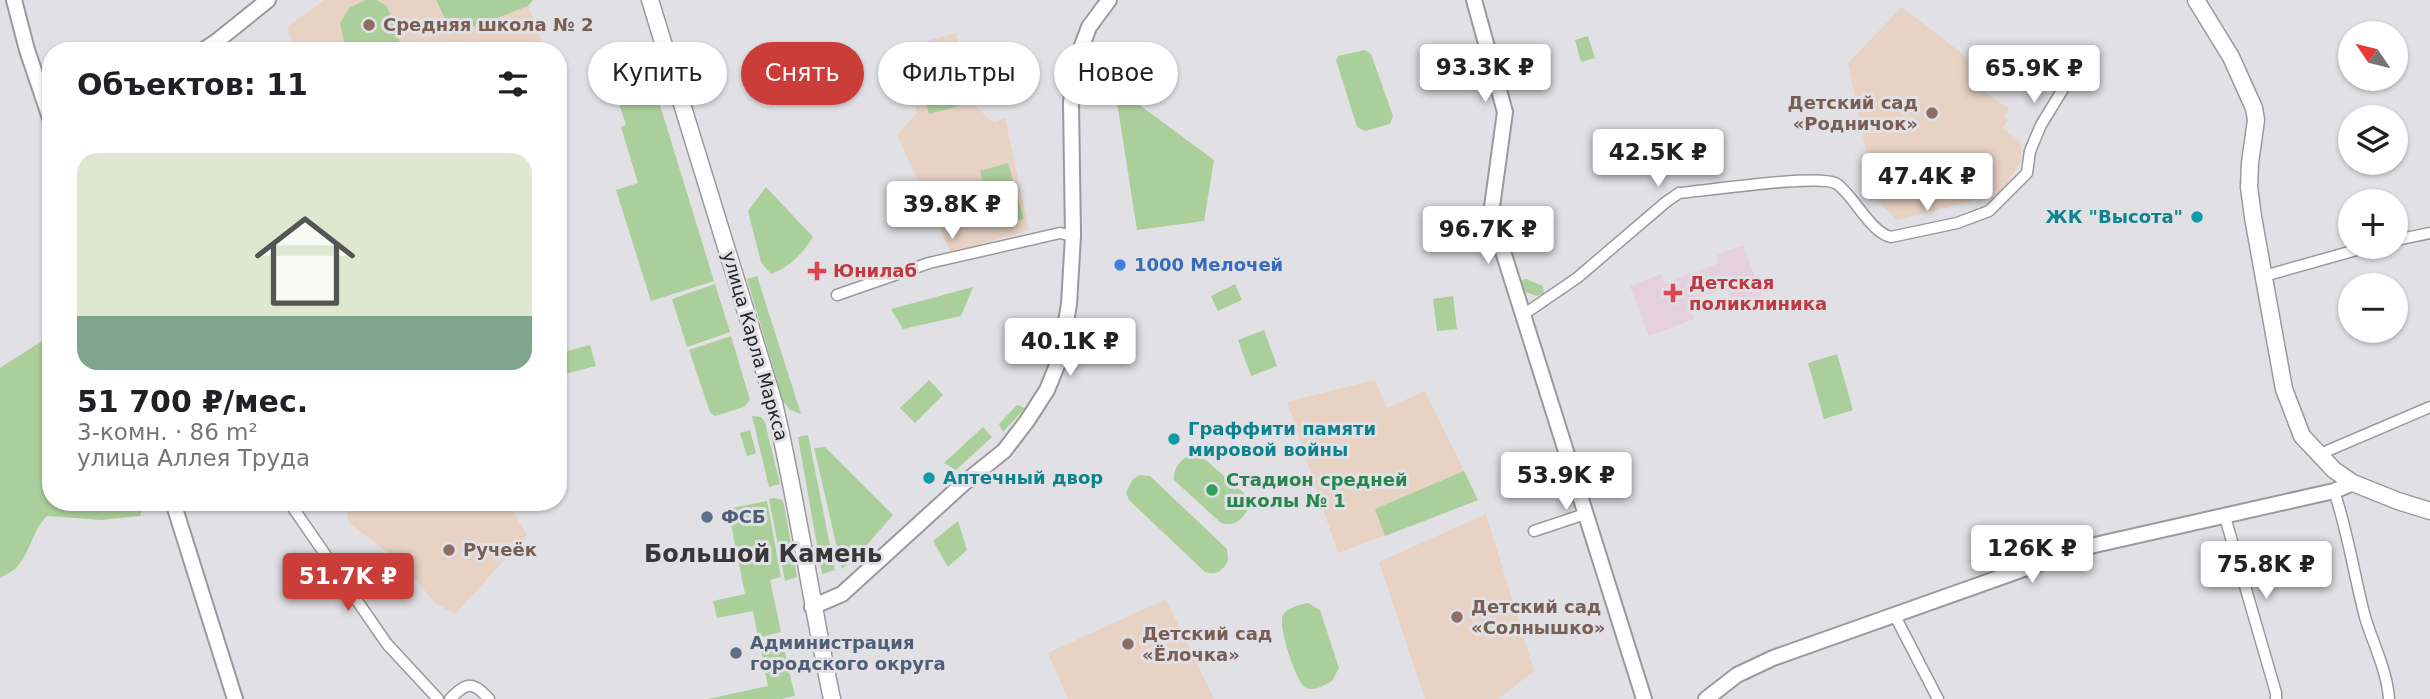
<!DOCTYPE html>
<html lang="ru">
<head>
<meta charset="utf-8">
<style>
	:root { --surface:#fff; --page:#f6f6f6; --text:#202124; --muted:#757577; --accent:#cb3d39 }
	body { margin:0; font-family:"DejaVu Sans",sans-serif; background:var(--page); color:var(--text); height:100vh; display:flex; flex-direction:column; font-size:26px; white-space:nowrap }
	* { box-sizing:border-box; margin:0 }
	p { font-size:23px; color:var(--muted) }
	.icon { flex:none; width:38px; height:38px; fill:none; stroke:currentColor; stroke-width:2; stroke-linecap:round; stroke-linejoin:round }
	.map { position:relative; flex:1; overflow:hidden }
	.panel { position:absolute; left:42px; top:42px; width:525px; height:469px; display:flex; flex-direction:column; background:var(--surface); border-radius:28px; box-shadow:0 2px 5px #0004 }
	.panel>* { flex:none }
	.top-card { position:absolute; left:588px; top:42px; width:665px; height:63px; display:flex; gap:14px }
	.needle { width:46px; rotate:305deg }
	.controls { position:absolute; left:2338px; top:21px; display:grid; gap:14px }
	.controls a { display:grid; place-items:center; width:70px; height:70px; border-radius:50%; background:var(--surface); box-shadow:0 2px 5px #0004; font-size:35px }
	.price { position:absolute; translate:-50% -60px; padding:0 16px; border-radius:7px; background:#fff; color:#222; font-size:23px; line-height:46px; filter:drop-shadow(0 2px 4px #0008) }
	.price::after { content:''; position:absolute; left:50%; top:42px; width:21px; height:16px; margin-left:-10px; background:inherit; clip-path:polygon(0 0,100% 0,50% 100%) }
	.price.on { background:var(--accent); color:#fff }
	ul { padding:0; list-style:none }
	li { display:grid; align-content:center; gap:14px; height:371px; padding:0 35px }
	li span { display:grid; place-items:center; height:217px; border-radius:21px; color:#555 }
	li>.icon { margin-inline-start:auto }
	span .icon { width:126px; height:126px; fill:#fffc; stroke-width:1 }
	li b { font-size:30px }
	h2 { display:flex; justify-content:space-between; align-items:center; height:84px; padding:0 35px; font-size:30px }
	.pill { padding:0 24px; border-radius:32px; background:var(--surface); box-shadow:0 2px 5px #0004; font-size:24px; line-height:63px }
	.pill.on { background:var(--accent); color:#fff }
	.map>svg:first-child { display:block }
	.education { fill:#e7d2c4 }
	.medical { fill:#e4d0df }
	.green { fill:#aacf9a }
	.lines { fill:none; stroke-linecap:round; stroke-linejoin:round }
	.street-casing { stroke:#9a999e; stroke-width:13 }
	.secondary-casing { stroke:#9a999e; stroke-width:18 }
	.primary-casing { stroke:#9a999e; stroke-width:19 }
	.street { stroke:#fff; stroke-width:10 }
	.secondary { stroke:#fff; stroke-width:14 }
	.primary { stroke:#fff; stroke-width:16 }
	.education-dot { fill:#8d6e63; stroke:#e1e0e4; stroke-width:2.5 }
	.culture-dot { fill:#0f9aa8; stroke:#e1e0e4; stroke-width:2.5 }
	.shop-dot { fill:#3f7fe0; stroke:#e1e0e4; stroke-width:2.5 }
	.health-dot { fill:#e0444e; stroke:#e1e0e4; stroke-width:2.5 }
	.leisure-dot { fill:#2e9e5b; stroke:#e1e0e4; stroke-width:2.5 }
	.service-dot { fill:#5c6f8a; stroke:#e1e0e4; stroke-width:2.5 }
	.labels { text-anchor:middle; stroke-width:6; stroke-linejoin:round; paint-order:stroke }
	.education-label { font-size:18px; font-weight:bold; fill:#785e54; stroke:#e1e0e4; text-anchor:start }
	.culture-label { font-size:18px; font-weight:bold; fill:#0d838f; stroke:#e1e0e4; text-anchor:start }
	.shop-label { font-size:18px; font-weight:bold; fill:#366cbe; stroke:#e1e0e4; text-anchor:start }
	.health-label { font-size:18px; font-weight:bold; fill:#be3a42; stroke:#e1e0e4; text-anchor:start }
	.street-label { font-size:18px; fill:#262628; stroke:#e1e0e4 }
	.leisure-label { font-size:18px; font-weight:bold; fill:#27864d; stroke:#e1e0e4; text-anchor:start }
	.service-label { font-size:18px; font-weight:bold; fill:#4e5e75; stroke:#e1e0e4; text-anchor:start }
	.district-label { font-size:24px; font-weight:bold; fill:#38373a; stroke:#e1e0e4 }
</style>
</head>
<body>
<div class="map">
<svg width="2430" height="699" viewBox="0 0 2430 699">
	<rect width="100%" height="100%" fill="#e1e0e4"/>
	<path class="education" d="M324,0H436L453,35L528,6L546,51H295L287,27Z
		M1902,7L1982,69L1973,83L2009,109L2004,116L2008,120L2002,128L2020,141L2022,160L2000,194L1897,220L1876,199L1848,63Z
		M956,33L973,103L990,120L995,122L1005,118L1029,230L951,253L897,135L917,113L900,49Z
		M558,79L565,95L567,147L558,180Z
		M1375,380L1387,408L1425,391L1478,500L1338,553L1287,402Z
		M347,502H507L527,535L455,614L435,603L404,565L348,522Z
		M1486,514L1534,671L1498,699H1425L1379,562Z
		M1166,599L1214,699H1068L1048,653Z"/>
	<path class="medical" d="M1743,245L1763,299L1735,309L1726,288L1688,302L1694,319L1649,336L1630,286L1661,274L1665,284L1719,263L1717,255Z"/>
	<path class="green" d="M366,0H376L387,6L403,51H346L340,23L349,8Z
		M436,0H533L528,6L453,35Z
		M1588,36L1595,58L1581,62L1575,40Z
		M616,49L648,66L714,281L651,301L616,190L638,183L621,127L626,125L610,77V59H614Z
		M1365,50L1371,54L1393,116L1390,124L1365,131L1357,127L1336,60L1338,56Z
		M946,55L959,106L929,114L916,63Z
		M1116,96L1130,98L1214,160L1204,221L1137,230Z
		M1985,159L1992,185L1941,199L1934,173Z
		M1008,163L1024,219L996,227L980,171Z
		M766,187L813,237C802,254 791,266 771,274L761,262L748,211Z
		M757,276L801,414L790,410L783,401L747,279Z
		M1526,279L1543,286L1544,293L1537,296L1520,290L1517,281Z
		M715,284L730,332L687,347L672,299Z
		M1235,284L1242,300L1218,311L1211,296Z
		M973,287L961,316L903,329L891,309Z
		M1453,296L1457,329L1437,331L1433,299Z
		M1264,330L1277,366L1251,376L1238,340Z
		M731,336L750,400L744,407L715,416L710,412L689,350Z
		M42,341L51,343V502H145L140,516L102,520L47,516C32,530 30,555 15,569C11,572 4,575 0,578V368Z
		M590,345L596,366L565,374L560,353Z
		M1837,354L1853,410L1824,419L1808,363Z
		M929,380L943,395L915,423L900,408Z
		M1017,405L1025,408L1003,432L999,424Z
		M752,416L761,417L765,422L780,484L769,487Z
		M983,427L992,437L956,470L944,463Z
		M750,430L756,453L747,456L740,433Z
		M808,435L835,570L822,574L798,437Z
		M825,447L893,515L858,555L842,569L814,448Z
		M1193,454L1201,456L1247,496L1249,507C1244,518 1234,528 1221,523L1174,480C1173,468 1181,458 1193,454Z
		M1464,471L1478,500L1385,536L1375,509Z
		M1140,475L1150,476L1227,549L1228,560C1224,570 1216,576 1205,572L1129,500L1126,492L1133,479Z
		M775,498L782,500L784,504L797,577L785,581L769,499Z
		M767,501L781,577L770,580L781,632L758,638L753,611L717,618L713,601L745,594L728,509Z
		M958,521L967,550L948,567L933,541Z
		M1308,603L1320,610L1339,668L1332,681C1325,685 1313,692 1306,688C1296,683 1277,624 1283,615C1288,607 1300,605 1308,603Z
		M783,645L795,696L781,699H708L768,686L761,650Z"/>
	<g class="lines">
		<defs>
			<path id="street" d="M2396,240L2430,233
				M2264,276L2367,247
				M837,295L929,263L1060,233L1073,236
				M1523,315L1577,278L1666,202L1679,193C1705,191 1821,173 1837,184C1854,196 1871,233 1891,237L1957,223L1989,211L2027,173L2030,151L2041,125L2071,76L2087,63
				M2320,454L2430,407
				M2334,491C2348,532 2354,575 2365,617C2373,644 2387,670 2389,699
				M289,502L387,644L438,699
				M2225,517L2276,693V699
				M1534,531L1585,514
				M1895,616L1938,699
				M450,699C468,681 473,682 489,699"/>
			<path id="secondary" d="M14,0L27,50L51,121
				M1474,0L1505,112L1492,207L1495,226L1644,699
				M202,51L217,41L268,0
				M173,502L235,699
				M812,607L842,594L964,483L1004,451L1027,421L1047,390L1060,358L1069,304L1073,236L1071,102L1077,59L1089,27L1109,0
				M1706,699L1737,675L1773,658L2086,547L2334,491L2353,483"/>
			<path id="primary" d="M650,0L774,403C797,501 811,601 832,699
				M2196,0L2231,57L2254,108L2256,120L2250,163L2249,187L2253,217L2284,389L2302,436L2334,470L2353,483L2398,501L2430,511"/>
		</defs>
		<use href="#street" class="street-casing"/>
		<use href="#secondary" class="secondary-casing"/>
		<use href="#primary" class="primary-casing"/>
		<use href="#street" class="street"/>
		<use href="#secondary" class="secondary"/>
		<use href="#primary" class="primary"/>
	</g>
	<g class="education-dot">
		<circle cx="369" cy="25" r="7"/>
		<circle cx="1932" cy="113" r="7"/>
		<circle cx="449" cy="550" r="7"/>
		<circle cx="1457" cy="617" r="7"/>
		<circle cx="1128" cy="644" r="7"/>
	</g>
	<g class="culture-dot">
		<circle cx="2197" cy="217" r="7"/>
		<circle cx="1174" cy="439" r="7"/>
		<circle cx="929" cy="478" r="7"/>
	</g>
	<circle class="shop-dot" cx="1120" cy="265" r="7"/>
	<g class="health-dot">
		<path d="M813.5 260.5h7v7h7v7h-7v7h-7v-7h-7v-7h7z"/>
		<path d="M1669.5 282.5h7v7h7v7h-7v7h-7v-7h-7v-7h7z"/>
	</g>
	<circle class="leisure-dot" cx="1212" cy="490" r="7"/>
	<g class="service-dot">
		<circle cx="707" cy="517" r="7"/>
		<circle cx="736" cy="653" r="7"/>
	</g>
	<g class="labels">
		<g class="education-label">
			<text x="383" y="31">Средняя школа № 2</text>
			<text x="1918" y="109" text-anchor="end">Детский сад<tspan x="1918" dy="21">«Родничок»</tspan></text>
			<text x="463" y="556">Ручеёк</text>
			<text x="1471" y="613">Детский сад<tspan x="1471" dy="21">«Солнышко»</tspan></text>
			<text x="1142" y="640">Детский сад<tspan x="1142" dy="21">«Ёлочка»</tspan></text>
		</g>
		<g class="culture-label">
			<text x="2183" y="223" text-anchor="end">ЖК "Высота"</text>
			<text x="1188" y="435">Граффити памяти<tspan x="1188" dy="21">мировой войны</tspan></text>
			<text x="943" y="484">Аптечный двор</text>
		</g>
		<g class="shop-label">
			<text x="1134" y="271">1000 Мелочей</text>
		</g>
		<g class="health-label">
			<text x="833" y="277">Юнилаб</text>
			<text x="1689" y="289">Детская<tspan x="1689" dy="21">поликлиника</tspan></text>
		</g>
		<g class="street-label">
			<text transform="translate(755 346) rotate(74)" y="6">улица Карла Маркса</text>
		</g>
		<g class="leisure-label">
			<text x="1226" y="486">Стадион средней<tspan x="1226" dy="21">школы № 1</tspan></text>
		</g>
		<g class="service-label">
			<text x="721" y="523">ФСБ</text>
			<text x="750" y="649">Администрация<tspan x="750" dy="21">городского округа</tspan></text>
		</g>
		<g class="district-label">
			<text x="763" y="562">Большой Камень</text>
		</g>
	</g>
</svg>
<div class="controls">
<a><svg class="needle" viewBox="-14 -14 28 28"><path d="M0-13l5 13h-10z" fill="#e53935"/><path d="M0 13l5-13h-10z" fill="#757577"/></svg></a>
<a><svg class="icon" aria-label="layers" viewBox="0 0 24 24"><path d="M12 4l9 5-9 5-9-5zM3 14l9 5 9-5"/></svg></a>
<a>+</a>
<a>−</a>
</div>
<b class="price" style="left:1485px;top:104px">93.3K ₽</b>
<b class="price" style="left:2034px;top:105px">65.9K ₽</b>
<b class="price" style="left:1658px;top:189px">42.5K ₽</b>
<b class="price" style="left:1927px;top:213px">47.4K ₽</b>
<b class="price" style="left:952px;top:241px">39.8K ₽</b>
<b class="price" style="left:1488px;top:266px">96.7K ₽</b>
<b class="price" style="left:1070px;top:378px">40.1K ₽</b>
<b class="price" style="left:1566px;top:512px">53.9K ₽</b>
<b class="price" style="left:2032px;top:585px">126K ₽</b>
<b class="price" style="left:2266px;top:601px">75.8K ₽</b>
<b class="price on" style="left:348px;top:613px">51.7K ₽</b>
<div class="top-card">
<a class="pill">Купить</a>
<a class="pill on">Снять</a>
<a class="pill">Фильтры</a>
<a class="pill">Новое</a>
</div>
<section class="panel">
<h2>Объектов: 11<svg class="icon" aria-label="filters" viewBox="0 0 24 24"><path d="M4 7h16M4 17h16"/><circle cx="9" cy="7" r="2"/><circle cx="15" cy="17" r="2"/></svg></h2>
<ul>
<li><span style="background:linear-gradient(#dfe7d0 75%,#7fa58c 0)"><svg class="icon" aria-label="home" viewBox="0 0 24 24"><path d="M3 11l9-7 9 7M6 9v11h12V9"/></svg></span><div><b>51 700 ₽/мес.</b><p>3-комн. · 86 m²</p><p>улица Аллея Труда</p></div></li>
</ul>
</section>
</div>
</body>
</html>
